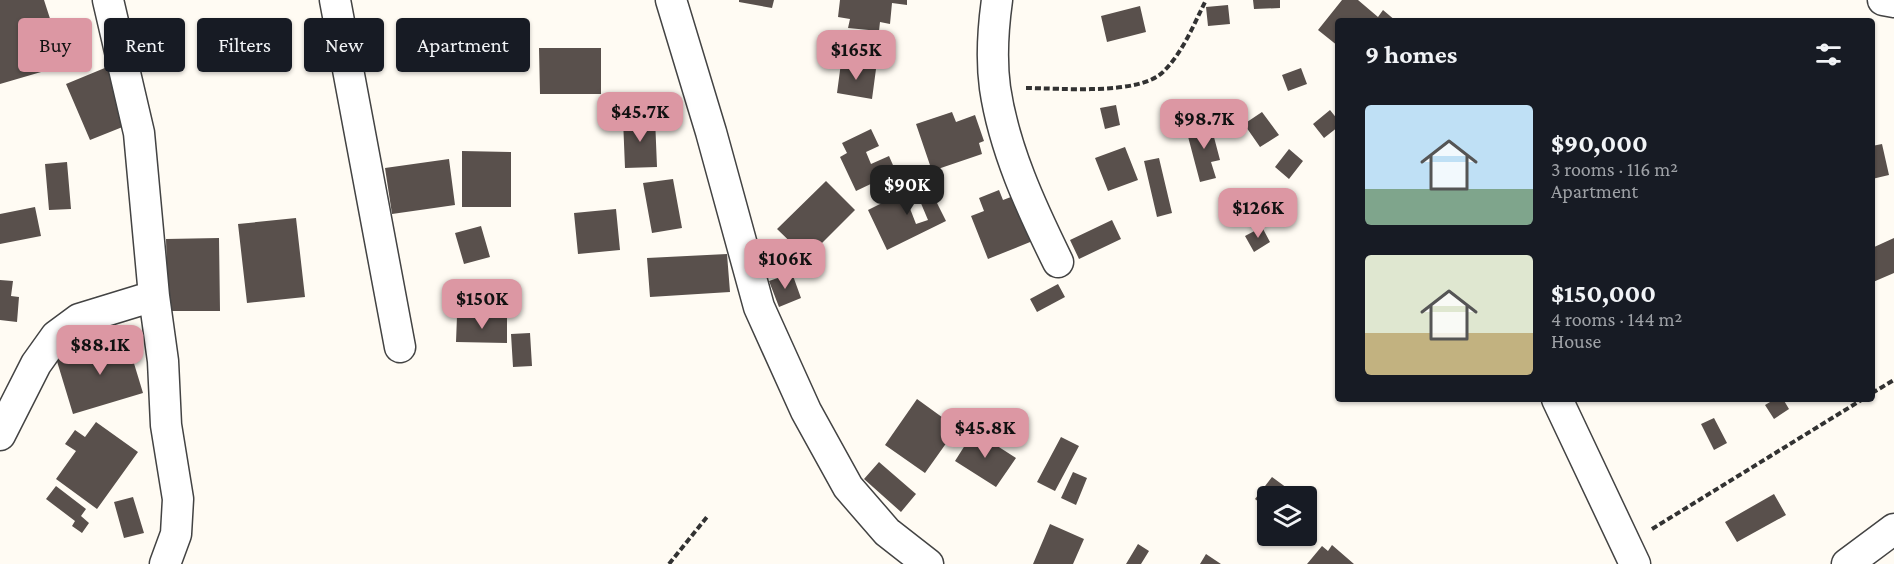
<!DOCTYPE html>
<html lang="en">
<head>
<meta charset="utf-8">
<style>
	:root { --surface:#171b24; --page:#20242c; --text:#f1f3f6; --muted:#9ea1a6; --accent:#dc97a3 }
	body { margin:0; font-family:"Crimson Pro",serif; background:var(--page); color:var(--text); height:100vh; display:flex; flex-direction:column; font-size:22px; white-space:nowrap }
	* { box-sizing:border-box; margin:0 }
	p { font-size:20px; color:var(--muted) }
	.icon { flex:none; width:33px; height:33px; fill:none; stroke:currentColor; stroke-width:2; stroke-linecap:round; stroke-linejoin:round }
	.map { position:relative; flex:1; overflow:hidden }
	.drawer { position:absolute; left:1335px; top:18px; width:540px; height:384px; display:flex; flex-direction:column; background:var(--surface); border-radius:6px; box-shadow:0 2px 4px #0004 }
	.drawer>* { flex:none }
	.guide { position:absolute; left:18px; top:18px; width:570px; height:54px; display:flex; gap:12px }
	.controls { position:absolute; left:1257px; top:486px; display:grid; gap:12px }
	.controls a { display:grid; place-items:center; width:60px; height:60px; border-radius:6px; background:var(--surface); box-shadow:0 2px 4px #0004; font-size:30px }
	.price { position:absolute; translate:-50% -51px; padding:0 14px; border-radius:12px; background:var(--accent); color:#111; font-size:20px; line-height:39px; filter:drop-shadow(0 2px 3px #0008) }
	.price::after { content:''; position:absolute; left:50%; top:36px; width:18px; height:14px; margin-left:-9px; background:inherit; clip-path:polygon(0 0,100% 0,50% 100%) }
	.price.selected { background:#222; color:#fff }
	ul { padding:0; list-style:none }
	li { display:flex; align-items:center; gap:18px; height:150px; padding:0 30px }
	li span { display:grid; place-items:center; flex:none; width:168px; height:120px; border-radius:6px; color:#555 }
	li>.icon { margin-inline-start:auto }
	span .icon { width:72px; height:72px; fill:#fffc; stroke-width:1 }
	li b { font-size:26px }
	h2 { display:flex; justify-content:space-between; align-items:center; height:72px; padding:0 30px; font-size:26px }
	.chip { padding:0 21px; border-radius:6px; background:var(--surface); box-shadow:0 2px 4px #0004; font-size:21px; line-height:54px }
	.chip.selected { background:var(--accent); color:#111 }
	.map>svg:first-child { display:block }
	.building { fill:#59504c; fill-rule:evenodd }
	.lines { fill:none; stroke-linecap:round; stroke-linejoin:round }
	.minor-casing { stroke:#434343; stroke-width:33 }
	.path { stroke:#323232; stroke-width:4; stroke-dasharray:6 3; stroke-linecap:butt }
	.minor { stroke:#fff; stroke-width:30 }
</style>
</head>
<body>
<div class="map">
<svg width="1894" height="564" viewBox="0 0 1894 564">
	<rect width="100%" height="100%" fill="#fffbf3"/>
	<path class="building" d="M0,0H44L65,65L0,84Z
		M739,0H774L772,8L739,2Z
		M840,0H907V5L892,3L890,24L880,22L879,31L848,28L850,19L838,17Z
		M1253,0H1280V8L1254,9Z
		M1342,0H1358L1378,17L1383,10L1396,21H1338V46L1318,30Z
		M1228,5L1230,24L1208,26L1206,7Z
		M1140,6L1146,32L1107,42L1101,16Z
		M456,22V41L408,42V23Z
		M539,48H601V94H540Z
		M841,63L876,69L872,99L837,93Z
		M112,65L135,122L90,140L66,84Z
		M1301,68L1307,84L1288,91L1282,75Z
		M1116,105L1120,125L1105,129L1100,108Z
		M1330,110L1338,120V127L1324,138L1313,124Z
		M952,112L956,122L975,115L984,141L979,143L982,154L932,171L916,124Z
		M1262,112L1279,135L1260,147L1244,124Z
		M655,118L657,167L625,168L623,119Z
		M1210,122L1220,160L1211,162L1216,178L1200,182L1186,129Z
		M871,129L879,146L866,152L871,164L889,156L896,172L856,191L840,157L847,153L842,143Z
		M1882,144L1889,175L1872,179V146Z
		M1125,147L1138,180L1108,191L1095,158Z
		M1289,149L1303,161L1289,179L1275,167Z
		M462,151L511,152V207H462Z
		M1159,158L1172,213L1157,217L1144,161Z
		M449,159L455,205L392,214L385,168Z
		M67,162L71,209L49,210L45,164Z
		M673,179L682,228L652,233L643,183Z
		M826,181L855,210L807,258L777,229Z
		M926,181L946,221L887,250L868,210ZM920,201L928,220L916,224L909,206Z
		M999,190L1003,200L1021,193L1040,238L988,259L971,216L984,211L979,198Z
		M35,207L41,236L0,244V214Z
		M616,209L620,250L578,254L574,213Z
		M296,218L305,297L247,303L238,224Z
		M1112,220L1121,239L1079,259L1070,240Z
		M481,226L490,257L464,264L455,233Z
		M1262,227L1270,242L1254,252L1245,236Z
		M219,238L220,311H168L166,239Z
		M1894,238V273L1873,282L1872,248Z
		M727,254L730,292L650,297L647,258Z
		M792,273L801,298L779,307L769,281Z
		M0,280L13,281L11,296L19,297L17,322L0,320Z
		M1058,284L1065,297L1037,312L1030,299Z
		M457,316L507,317V343L456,342Z
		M530,333L532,366L513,367L511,334Z
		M126,337L143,393L73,414L56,358Z
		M917,399L957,428L925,473L885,445Z
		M1775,399H1783L1789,409L1774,419L1765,405Z
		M1714,418L1727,443L1714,450L1701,424Z
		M96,422L138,452L97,509L56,479L76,451L65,444L75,430L85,437Z
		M974,431L1016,458L996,487L955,461Z
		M1061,437L1079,446L1055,491L1037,482Z
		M879,462L916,494L901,512L864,479Z
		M1073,472L1087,478L1076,505L1061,498Z
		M1272,477L1287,488L1281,496H1268L1264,506L1255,499Z
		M56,486L86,509L81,516L89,523L82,533L72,526L75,521L46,499Z
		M1774,494L1786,515L1737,542L1725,522Z
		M133,497L144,533L124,538L114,502Z
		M1050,524L1084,539L1073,564H1033Z
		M1138,544L1149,551L1141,564H1126Z
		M1332,545L1354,564H1307L1322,546L1328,551Z
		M1206,554L1221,564H1200Z"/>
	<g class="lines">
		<defs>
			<path id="minor" d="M108,0L139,133L154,296L163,361L166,425L178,499L176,534L165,564
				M335,0L400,347
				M671,0L711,132L759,307L806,411L848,487L887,532L928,564
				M997,0C993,29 991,59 995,88C1004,149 1031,207 1058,262
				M1883,0L1894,2
				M1557,399L1635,564
				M0,435L36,364L56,336L79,319L154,296
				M1847,564L1894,529"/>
		</defs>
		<use href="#minor" class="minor-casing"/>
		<path class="path" d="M1026,88C1060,88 1141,96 1164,71C1183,52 1194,24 1206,0
			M1872,393L1894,380
			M1652,529L1863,399
			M669,564L707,517"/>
		<use href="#minor" class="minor"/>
	</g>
</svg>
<div class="controls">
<a><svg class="icon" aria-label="layers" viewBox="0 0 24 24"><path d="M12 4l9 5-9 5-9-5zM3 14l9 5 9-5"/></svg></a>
</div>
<b class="price" style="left:856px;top:81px">$165K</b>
<b class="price" style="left:640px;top:143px">$45.7K</b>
<b class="price" style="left:1204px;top:150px">$98.7K</b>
<b class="price selected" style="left:907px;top:216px">$90K</b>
<b class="price" style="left:1258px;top:239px">$126K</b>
<b class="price" style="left:785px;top:290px">$106K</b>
<b class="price" style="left:482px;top:330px">$150K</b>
<b class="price" style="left:100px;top:376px">$88.1K</b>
<b class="price" style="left:985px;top:459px">$45.8K</b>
<div class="guide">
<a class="chip selected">Buy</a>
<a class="chip">Rent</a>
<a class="chip">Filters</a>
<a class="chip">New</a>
<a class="chip">Apartment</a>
</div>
<section class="drawer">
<h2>9 homes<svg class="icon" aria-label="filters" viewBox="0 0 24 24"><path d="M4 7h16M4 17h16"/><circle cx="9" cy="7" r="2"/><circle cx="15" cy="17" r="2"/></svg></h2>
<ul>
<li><span style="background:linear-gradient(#bfe0f5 70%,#7fa58c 0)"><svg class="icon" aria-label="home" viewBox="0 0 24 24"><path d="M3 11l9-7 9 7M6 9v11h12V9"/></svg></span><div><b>$90,000</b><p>3 rooms · 116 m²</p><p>Apartment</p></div></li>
<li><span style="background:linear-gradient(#dfe7d0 65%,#c2b280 0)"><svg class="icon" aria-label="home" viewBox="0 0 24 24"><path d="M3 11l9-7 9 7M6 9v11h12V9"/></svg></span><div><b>$150,000</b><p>4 rooms · 144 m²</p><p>House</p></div></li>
</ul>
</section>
</div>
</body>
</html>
